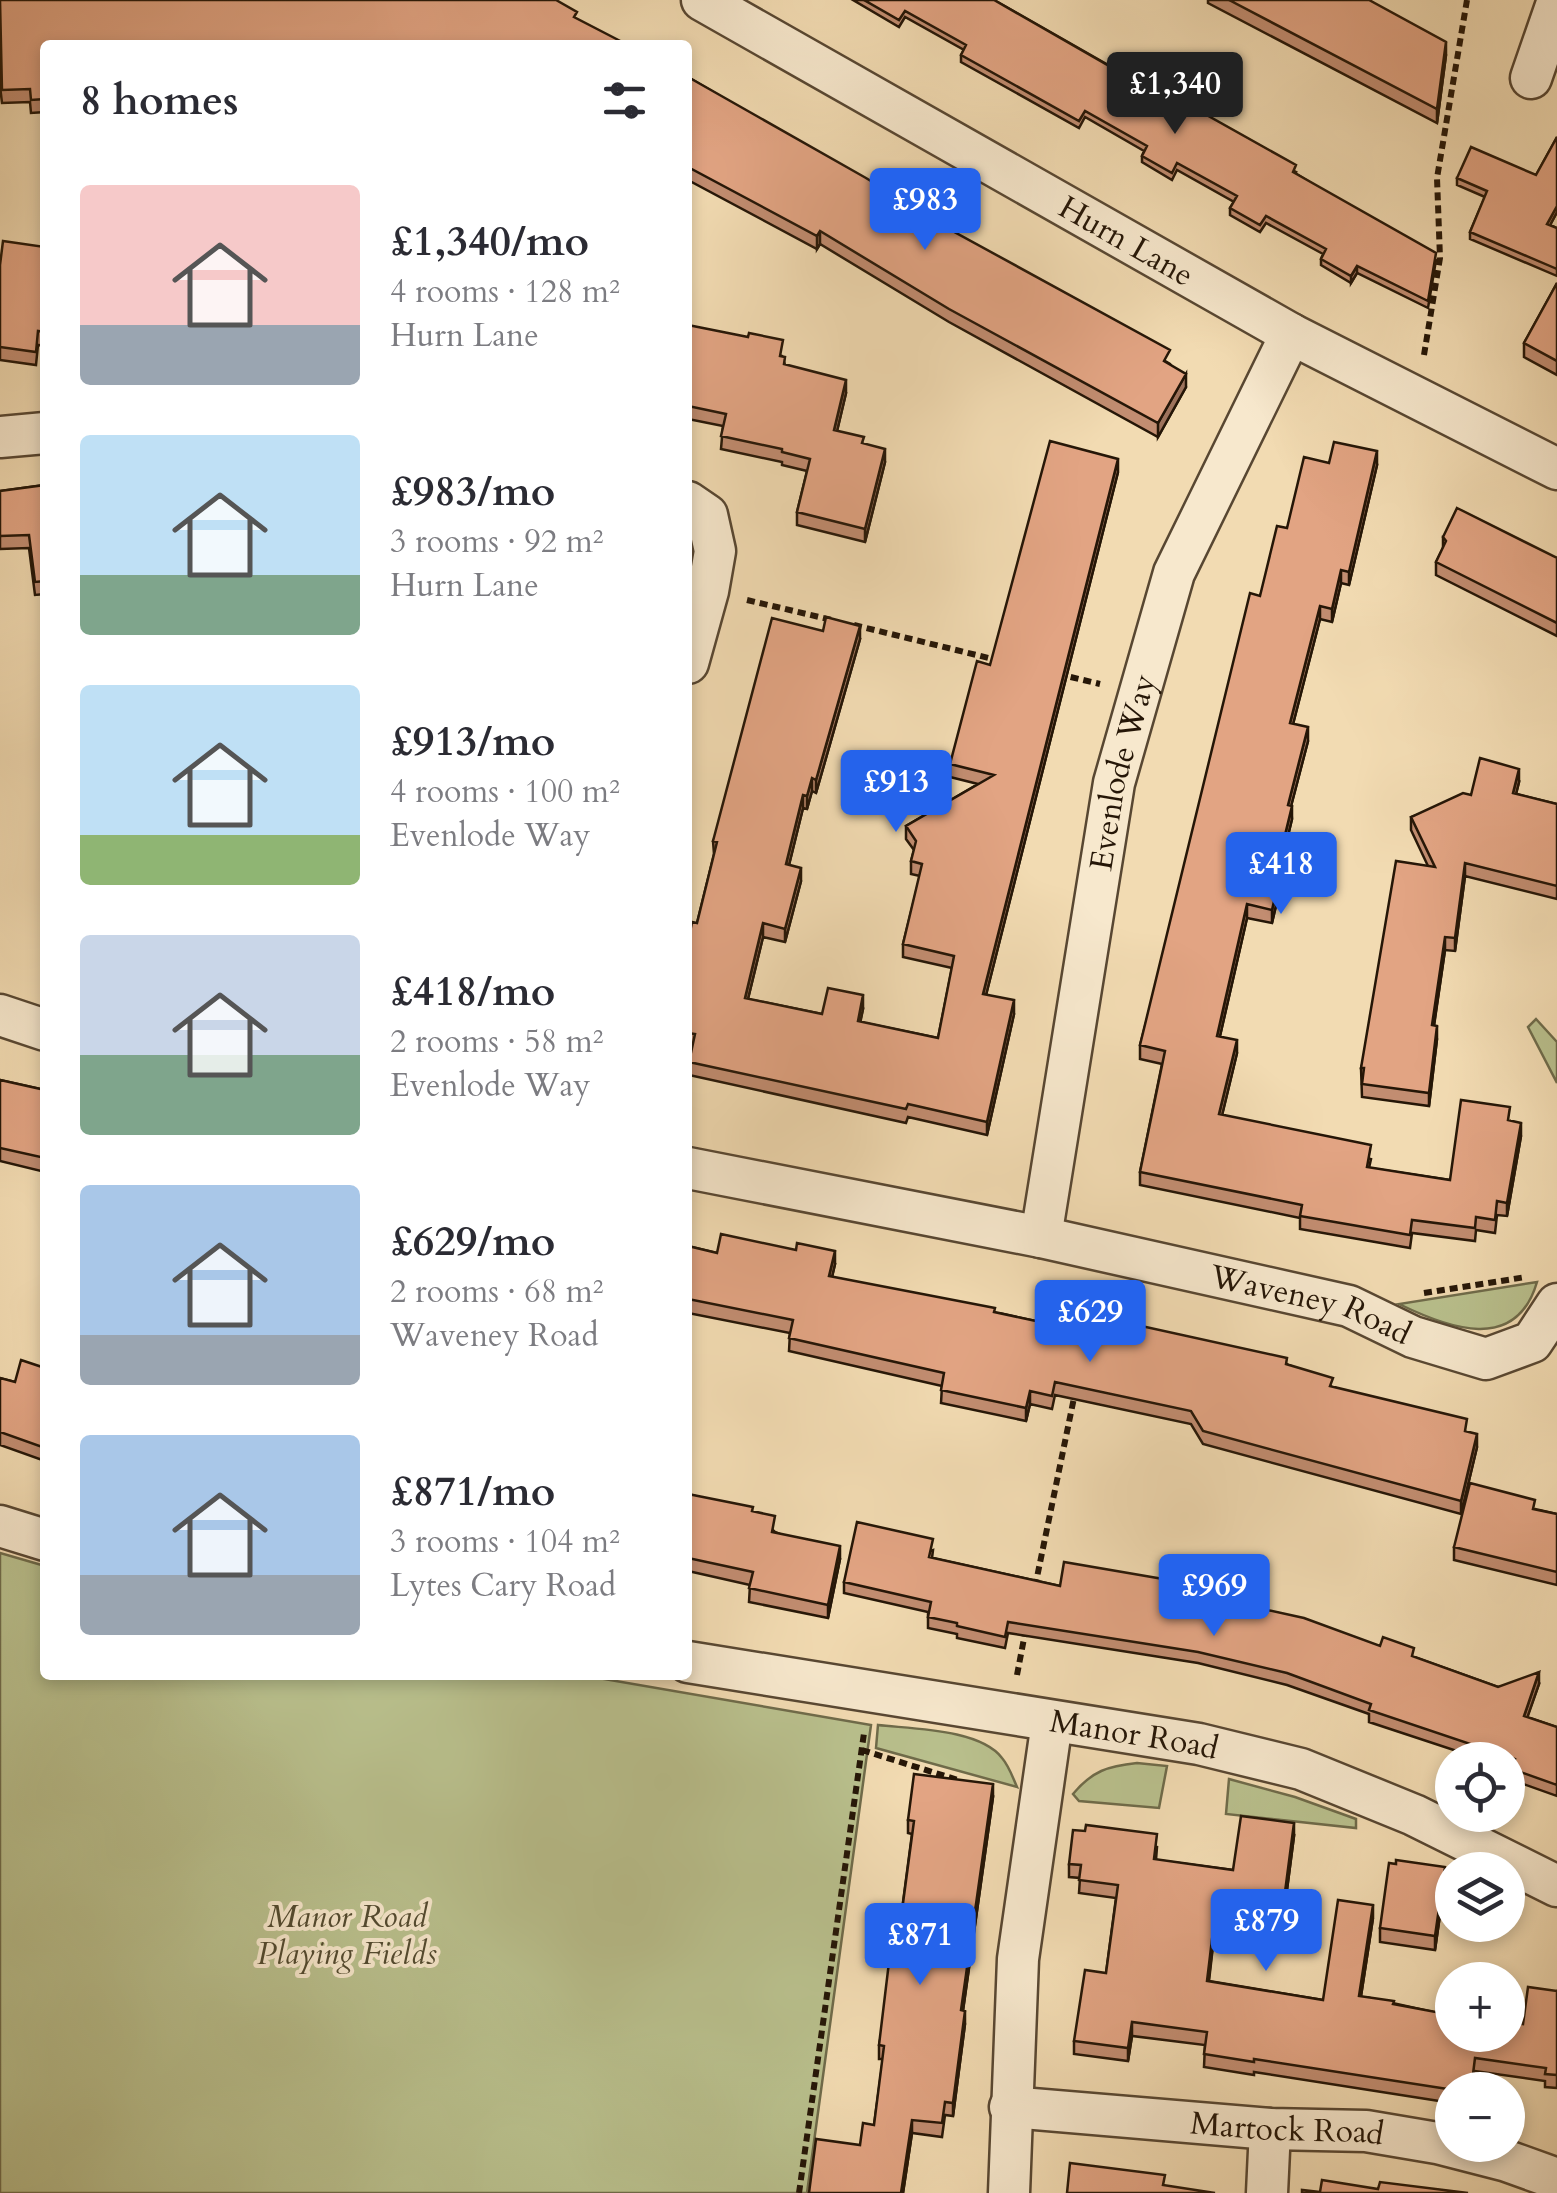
<!DOCTYPE html>
<html lang="en">
<head>
<meta charset="utf-8">
<style>
	:root { --surface:#fff; --page:#f2f2f3; --text:#2b2b33; --muted:#7c7c81; --accent:#2563eb }
	body { margin:0; font-family:Cardo,serif; background:var(--page); color:var(--text); height:100vh; display:flex; flex-direction:column; font-size:38px; white-space:nowrap }
	* { box-sizing:border-box; margin:0 }
	p { font-size:32px; color:var(--muted) }
	.icon { flex:none; width:55px; height:55px; fill:none; stroke:currentColor; stroke-width:2; stroke-linecap:round; stroke-linejoin:round }
	.map { position:relative; flex:1; overflow:hidden }
	.drawer { position:absolute; left:40px; top:40px; width:652px; height:1640px; display:flex; flex-direction:column; background:var(--surface); border-radius:10px; box-shadow:0 5px 15px #0003 }
	.drawer>* { flex:none }
	.buttons { position:absolute; left:1435px; top:1742px; display:grid; gap:20px }
	.buttons a { display:grid; place-items:center; width:90px; height:90px; border-radius:50%; background:var(--surface); box-shadow:0 5px 15px #0003; font-size:50px }
	.price { position:absolute; translate:-50% -85px; padding:0 22px; border-radius:10px; background:var(--accent); color:#fff; font-size:32px; line-height:65px; filter:drop-shadow(0 2px 5px #0008) }
	.price::after { content:''; position:absolute; left:50%; top:60px; width:30px; height:22px; margin-left:-15px; background:inherit; clip-path:polygon(0 0,100% 0,50% 100%) }
	.price.current { background:#222; color:#fff }
	ul { padding:0; list-style:none }
	li { display:flex; align-items:center; gap:30px; height:250px; padding:0 40px }
	li span { display:grid; place-items:center; flex:none; width:280px; height:200px; border-radius:10px; color:#555 }
	li>.icon { margin-inline-start:auto }
	span .icon { width:120px; height:120px; fill:#fffc; stroke-width:1 }
	li b { font-size:42px }
	h2 { display:flex; justify-content:space-between; align-items:center; height:120px; padding:0 40px; font-size:42px }
	.map>svg:first-child { display:block }
	.green { fill:#b9c08d; stroke:#6f6b4a; stroke-width:2.5 }
	.lines { fill:none; stroke-linecap:round; stroke-linejoin:round }
	.street-casing { stroke:#584732; stroke-width:45 }
	.path { stroke:#251607; stroke-width:6; stroke-dasharray:8 5; stroke-linecap:butt }
	.street { stroke:#f7e8cd; stroke-width:40 }
	.wall { fill:#c28d71; stroke:#251607; stroke-width:2.5 }
	.shaded-wall { fill:#9e735c; stroke:#251607; stroke-width:2.5 }
	.building { fill:#e2a483; stroke:#251607; stroke-width:2.5 }
	.labels { text-anchor:middle; stroke-width:8; stroke-linejoin:round; paint-order:stroke }
	.street-label { font-size:32px; fill:#251607; stroke:#f7e8cd }
	.park-label { font-size:32px; font-style:italic; fill:#51492f; stroke:#f7e8cd }
</style>
</head>
<body>
<div class="map">
<svg width="1557" height="2193" viewBox="0 0 1557 2193">
	<rect width="100%" height="100%" fill="#f2dbb2"/>
	<filter id="stains"><feTurbulence type="fractalNoise" baseFrequency=".002" numOctaves="4"/><feColorMatrix values="0 0 0 0 .2 0 0 0 0 .09 0 0 0 0 .02 0 0 0 .5 -.17"/></filter>
	<radialGradient id="worn" r=".72"><stop offset=".6" stop-color="#630" stop-opacity="0"/><stop offset="1" stop-color="#630" stop-opacity=".3"/></radialGradient>
	<path class="green" d="M1536,1019L1557,1042V1083L1528,1027Z
		M1537,1282C1516,1354 1448,1328 1399,1304Z
		M0,1553L45,1566V1675H581L871,1725L807,2193H0Z
		M878,1725C912,1729 980,1729 1002,1758C1009,1766 1013,1778 1017,1787L876,1748Z
		M1137,1763L1167,1766L1159,1808L1079,1801L1073,1794C1092,1771 1108,1766 1137,1763Z
		M1229,1779L1295,1797L1356,1819V1828L1226,1814Z"/>
	<g class="lines">
		<defs>
			<g id="street">
				<path id="s1" d="M702,0L1291,334L1557,469"/>
				<path d="M1531,78L1557,3"/>
				<path d="M0,437L45,433"/>
				<path d="M688,502L707,515L715,551L708,591L688,663"/>
				<path d="M0,1015L45,1030"/>
				<path id="s2" d="M688,1168L1041,1237L1349,1306L1413,1337L1486,1359L1532,1342L1557,1304"/>
				<path id="s3" d="M1041,1237L1114,783L1174,573L1291,334"/>
				<path d="M0,1526L45,1540"/>
				<path id="s4" d="M688,1662L1199,1744L1301,1769L1414,1815L1557,1886"/>
				<path id="s5" d="M1010,2107L1270,2129L1366,2131L1437,2143L1507,2161L1557,2179"/>
				<path d="M1009,2193L1018,1959L1052,1722"/>
				<path d="M1267,2193L1270,2129"/>
			</g>
		</defs>
		<use href="#street" class="street-casing"/>
		<path class="path" d="M1424,355L1440,258L1437,178L1467,0
			M747,600L832,620
			M854,625L997,660
			M1058,674L1100,684
			M1424,1293L1526,1277
			M1087,1337L1097,1290
			M1035,1587L1075,1393
			M1017,1675L1026,1628
			M862,1750L961,1781
			M799,2193L864,1733"/>
		<use href="#street" class="street"/>
	</g>
	<path class="wall" d="M0,0L45,45V112L31,113L30,102L2,103L0,86Z
		M853,0H994L1296,172L1295,173L1436,260L1428,308L1357,273L1351,283L1321,265V259L1323,254L1266,223L1260,232L1230,215V208L1234,202L1177,170L1172,180L1142,162V156L1144,151L1085,117L1079,128L961,62V55L964,50L905,17L899,27Z
		M1208,0H1369L1446,55L1437,123L1208,3Z
		M688,77L887,195L1170,364L1186,387L1158,437L949,322L820,244L817,249L688,180Z
		M1557,137V212L1550,225L1557,228V276L1470,239V232L1485,197L1457,185V178L1536,175Z
		M45,247V346L38,345L36,365L0,360V265Z
		M1557,283V375L1524,357V343Z
		M688,325L782,356L785,365L846,393L837,431L864,444L885,462L865,542L797,525V512L807,471L782,465V462L721,449L723,426L688,419Z
		M1329,463L1377,465L1349,585L1341,583L1332,622L1320,619L1293,724L1308,741L1291,806L1292,819L1287,840L1288,853L1272,923L1247,918L1220,1036L1237,1053L1222,1115L1371,1159L1369,1168L1450,1180L1510,1121L1521,1136L1507,1216L1497,1215L1495,1233L1476,1230L1475,1241L1412,1233L1410,1248L1300,1229V1218L1140,1185V1172L1162,1064L1140,1059V1045L1260,596L1287,528Z
		M1118,472L986,995L1014,1014L987,1135L908,1117L906,1123L689,1075V1062L692,1047L688,1046V943L697,923L714,854L713,841L823,631L860,639L816,793L812,791L807,809L803,808L789,865L801,881L785,942L763,937L748,999L822,1014L863,1009L860,1022L938,1038L952,968L903,957V944L920,876L911,874V861L914,850L906,839V826L978,784L950,777V764L990,665Z
		M45,485V594L35,595L29,548L0,549V491Z
		M1443,537L1557,558V636L1436,575V562L1443,548Z
		M1519,782L1516,794L1557,804V899L1465,876L1455,951L1445,950L1434,1026L1437,1039L1429,1106L1362,1097L1361,1068L1428,866L1411,830V817L1471,795Z
		M0,1080L45,1090V1172L0,1161Z
		M688,1246L717,1253L835,1264L832,1277L1101,1335L1287,1364L1333,1387L1467,1432L1477,1447L1461,1514L1203,1444L1191,1424L1055,1395L1052,1409L1030,1404L1026,1421L941,1403L942,1386L789,1351L790,1333L688,1313Z
		M45,1368V1461L0,1445V1378L15,1382Z
		M688,1494L753,1512L775,1532L840,1559L828,1618L749,1602L750,1585L688,1571Z
		M1535,1509L1557,1514V1585L1454,1560V1547Z
		M933,1550L932,1558L1060,1586L1239,1603L1414,1657L1498,1687L1539,1684L1527,1717L1557,1727V1796L1512,1780V1769L1508,1768V1760H1484L1369,1722V1714L1287,1685L1198,1663L1008,1633L1005,1648L957,1638V1634L928,1628V1612L844,1593V1582Z
		M993,1797L963,2011L965,2024L953,2116L945,2115L942,2137L912,2133L903,2193H809L860,2145L874,2125L883,2059H879V2045L895,1963L912,1834L908,1833V1820Z
		M1085,1831L1157,1847L1156,1860L1233,1870L1294,1836L1282,1928L1216,1919L1209,1981L1323,2000L1373,1918L1361,1996L1433,2012L1523,2024L1557,1991V2088L1545,2087V2081L1475,2071L1452,2090V2103L1254,2072V2075L1204,2067L1205,2045L1132,2036L1128,2061L1074,2054V2041L1106,1973L1116,1898L1079,1893L1080,1878L1069,1877V1864Z
		M1445,1880L1435,1950L1380,1942V1928Z"/>
	<path class="shaded-wall" d="M1446,42V55L1437,123V109Z
		M1557,206V212L1547,231V224Z
		M820,231V244L817,249V236Z
		M1357,266V273L1351,283V276Z
		M1186,374V387L1158,437V423Z
		M846,380V393L834,444V430Z
		M885,449V462L865,542V529Z
		M1377,451V465L1349,585V572Z
		M1118,459V472L983,1007V994Z
		M1341,570V583L1332,622V609Z
		M1320,606V619L1290,736V723Z
		M860,626V639L816,793V780Z
		M1308,727V741L1288,818V805Z
		M1519,769V782L1513,806V793Z
		M812,778V791L807,809V796Z
		M803,795V808L786,877V864Z
		M1292,806V819L1284,852V839Z
		M1288,840V853L1272,923V910Z
		M1465,863V876L1455,951V938Z
		M801,868V881L785,942V929Z
		M1247,904V918L1217,1049V1036Z
		M763,923V937L745,1011V998Z
		M1445,937V950L1432,1038V1025Z
		M863,995V1009L858,1034V1021Z
		M1014,1000V1014L987,1135V1122Z
		M1437,1026V1039L1429,1106V1093Z
		M1237,1040V1053L1219,1128V1114Z
		M1521,1123V1136L1507,1216V1203Z
		M835,1251V1264L829,1290V1276Z
		M1030,1391V1404L1026,1421V1408Z
		M1477,1434V1447L1461,1514V1501Z
		M840,1546V1559L828,1618V1605Z
		M1539,1672V1684L1524,1727V1716Z
		M993,1784V1797L961,2024V2010Z
		M1294,1823V1836L1282,1928V1915Z
		M1445,1867V1880L1435,1950V1936Z
		M1373,1905V1918L1359,2009V1996Z
		M1216,1906V1919L1207,1994V1981Z
		M965,2011V2024L953,2116V2103Z
		M1132,2022V2036L1128,2061V2048Z
		M912,2120V2133L903,2193H901Z"/>
	<path class="building" d="M0,0H556L577,12L574,17L628,45H45V99L31,100L30,89L2,90Z
		M864,0H994L1172,102L1178,99L1296,165L1293,172L1436,253L1428,301L1357,266L1351,276L1321,259L1326,249L1266,216L1260,225L1230,208L1237,196L1177,163L1172,173L1142,156L1147,146L1085,111L1079,121L961,55L966,45L905,11L899,20Z
		M1229,0H1369L1446,42L1437,109Z
		M688,77L866,178L887,191L885,194L1170,350L1164,361L1186,374L1158,423L949,309L820,231L817,236L688,167Z
		M1557,137V206L1547,224L1557,228V269L1470,232L1487,191L1457,178L1471,147L1536,175Z
		M3,241L45,247V332L38,331L36,352L0,347V265Z
		M1557,283V361L1524,343Z
		M688,325L748,337L749,333L783,340L780,356L785,357L784,364L846,380L834,430L864,437L862,443L885,449L865,529L797,512L810,459L782,452V449L721,436L726,414L688,406Z
		M1050,441L1118,459L983,994L1014,1000L987,1122L908,1104L906,1109L689,1062L695,1034L688,1033V943L692,922L697,923L717,842L713,841L772,618L823,631L826,617L860,626L816,780L812,778L807,796L803,795L786,864L801,868L785,929L763,923L745,998L822,1014L828,988L863,995L858,1021L938,1038L954,956L903,944L922,864L911,861L916,841L906,826L994,775L950,764L977,661L990,665Z
		M1334,442L1377,451L1349,572L1341,570L1332,609L1320,606L1290,723L1308,727L1288,805L1292,806L1284,839L1288,840L1272,910L1247,904L1217,1036L1237,1040L1219,1114L1371,1145L1367,1167L1450,1180L1461,1100L1510,1107L1508,1120L1521,1123L1507,1203L1497,1201L1495,1220L1476,1217L1475,1228L1412,1220L1410,1235L1300,1216L1302,1205L1140,1172L1165,1051L1140,1045L1250,593L1260,596L1277,526L1287,528L1304,457L1329,463Z
		M45,485V581L35,582L29,535L0,536V491Z
		M1457,508L1557,558V623L1436,562L1446,541L1443,537Z
		M1480,758L1519,769L1513,793L1557,804V886L1465,863L1455,938L1445,937L1432,1025L1437,1026L1429,1093L1362,1084L1364,1068H1361L1396,861L1435,867L1411,817L1463,793L1471,795Z
		M0,1080L45,1090V1158L0,1148Z
		M721,1234L796,1250L797,1243L835,1251L829,1276L995,1308L994,1312L1101,1335L1105,1318L1287,1358L1286,1364L1333,1378L1330,1386L1467,1419L1465,1431L1477,1434L1461,1501L1203,1431L1191,1411L1055,1382L1052,1396L1030,1391L1026,1408L941,1390L944,1373L789,1338L793,1320L688,1299V1246L717,1253Z
		M21,1360L45,1368V1448L0,1432V1378L15,1382Z
		M1470,1483L1535,1500L1533,1509L1557,1514V1572L1454,1547Z
		M688,1494L753,1507L752,1511L775,1516L772,1532L840,1546L828,1605L749,1588L753,1572L688,1558Z
		M857,1522L933,1539L929,1557L1060,1586L1064,1562L1239,1592L1236,1603L1304,1618L1380,1646L1383,1637L1414,1648L1412,1656L1498,1687L1539,1672L1524,1716L1557,1727V1785L1512,1769L1515,1759L1369,1710L1371,1704L1287,1673L1198,1652L1008,1622L1005,1637L957,1626V1623L928,1617L931,1602L844,1582Z
		M914,1774L993,1784L961,2010L965,2011L953,2103L945,2102L942,2123L912,2120L901,2193H809L816,2139L860,2145L863,2123L874,2125L884,2046L879,2045L889,1962L895,1963L914,1821L908,1820Z
		M1241,1816L1294,1823L1282,1915L1216,1906L1207,1981L1323,2000L1338,1900L1373,1905L1359,1996L1394,2001L1393,2004L1452,2015V2035H1508V2022L1523,2024L1528,1987L1557,1991V2075L1545,2074L1546,2068L1475,2058L1471,2090H1454L1254,2059V2062L1204,2054L1207,2032L1132,2022L1128,2048L1074,2041L1085,1970L1106,1973L1118,1885L1079,1880L1081,1865L1069,1864L1073,1830L1085,1831L1086,1825L1157,1834L1154,1859L1233,1870Z
		M1396,1860L1445,1867L1435,1936L1380,1928L1389,1863L1396,1864Z
		M1070,2163L1165,2175L1163,2185L1215,2193H1067Z
		M1322,2180L1378,2189L1380,2182L1468,2193H1302V2190L1320,2192Z"/>
	<g class="labels">
		<g class="street-label">
			<text dy="11" stroke="none"><textPath href="#s1" startOffset="488">Hurn Lane</textPath></text>
			<text dy="11" stroke="none"><textPath href="#s3" startOffset="472">Evenlode Way</textPath></text>
			<text dy="11" stroke="none"><textPath href="#s2" startOffset="638">Waveney Road</textPath></text>
			<text dy="11" stroke="none"><textPath href="#s4" startOffset="452">Manor Road</textPath></text>
			<text dy="11" stroke="none"><textPath href="#s5" startOffset="278">Martock Road</textPath></text>
		</g>
		<g class="park-label">
			<text x="347" y="1927">Manor Road<tspan x="347" dy="37">Playing Fields</tspan></text>
		</g>
	</g>
	<rect width="100%" height="100%" filter="url(#stains)"/>
	<rect width="100%" height="100%" fill="url(#worn)"/>
</svg>
<div class="buttons">
<a><svg class="icon" aria-label="locate" viewBox="0 0 24 24"><circle cx="12" cy="12" r="6"/><path d="M12 2v4M12 18v4M2 12h4M18 12h4"/></svg></a>
<a><svg class="icon" aria-label="layers" viewBox="0 0 24 24"><path d="M12 4l9 5-9 5-9-5zM3 14l9 5 9-5"/></svg></a>
<a>+</a>
<a>−</a>
</div>
<b class="price current" style="left:1175px;top:137px">£1,340</b>
<b class="price" style="left:925px;top:253px">£983</b>
<b class="price" style="left:896px;top:835px">£913</b>
<b class="price" style="left:1281px;top:917px">£418</b>
<b class="price" style="left:1090px;top:1365px">£629</b>
<b class="price" style="left:1214px;top:1639px">£969</b>
<b class="price" style="left:1266px;top:1974px">£879</b>
<b class="price" style="left:920px;top:1988px">£871</b>
<section class="drawer">
<h2>8 homes<svg class="icon" aria-label="filters" viewBox="0 0 24 24"><path d="M4 7h16M4 17h16"/><circle cx="9" cy="7" r="2"/><circle cx="15" cy="17" r="2"/></svg></h2>
<ul>
<li><span style="background:linear-gradient(#f6c9c9 70%,#9aa5b1 0)"><svg class="icon" aria-label="home" viewBox="0 0 24 24"><path d="M3 11l9-7 9 7M6 9v11h12V9"/></svg></span><div><b>£1,340/mo</b><p>4 rooms · 128 m²</p><p>Hurn Lane</p></div></li>
<li><span style="background:linear-gradient(#bfe0f5 70%,#7fa58c 0)"><svg class="icon" aria-label="home" viewBox="0 0 24 24"><path d="M3 11l9-7 9 7M6 9v11h12V9"/></svg></span><div><b>£983/mo</b><p>3 rooms · 92 m²</p><p>Hurn Lane</p></div></li>
<li><span style="background:linear-gradient(#bfe0f5 75%,#8fb573 0)"><svg class="icon" aria-label="home" viewBox="0 0 24 24"><path d="M3 11l9-7 9 7M6 9v11h12V9"/></svg></span><div><b>£913/mo</b><p>4 rooms · 100 m²</p><p>Evenlode Way</p></div></li>
<li><span style="background:linear-gradient(#c9d6e8 60%,#7fa58c 0)"><svg class="icon" aria-label="home" viewBox="0 0 24 24"><path d="M3 11l9-7 9 7M6 9v11h12V9"/></svg></span><div><b>£418/mo</b><p>2 rooms · 58 m²</p><p>Evenlode Way</p></div></li>
<li><span style="background:linear-gradient(#a9c7e8 75%,#9aa5b1 0)"><svg class="icon" aria-label="home" viewBox="0 0 24 24"><path d="M3 11l9-7 9 7M6 9v11h12V9"/></svg></span><div><b>£629/mo</b><p>2 rooms · 68 m²</p><p>Waveney Road</p></div></li>
<li><span style="background:linear-gradient(#a9c7e8 70%,#9aa5b1 0)"><svg class="icon" aria-label="home" viewBox="0 0 24 24"><path d="M3 11l9-7 9 7M6 9v11h12V9"/></svg></span><div><b>£871/mo</b><p>3 rooms · 104 m²</p><p>Lytes Cary Road</p></div></li>
</ul>
</section>
</div>
</body>
</html>
